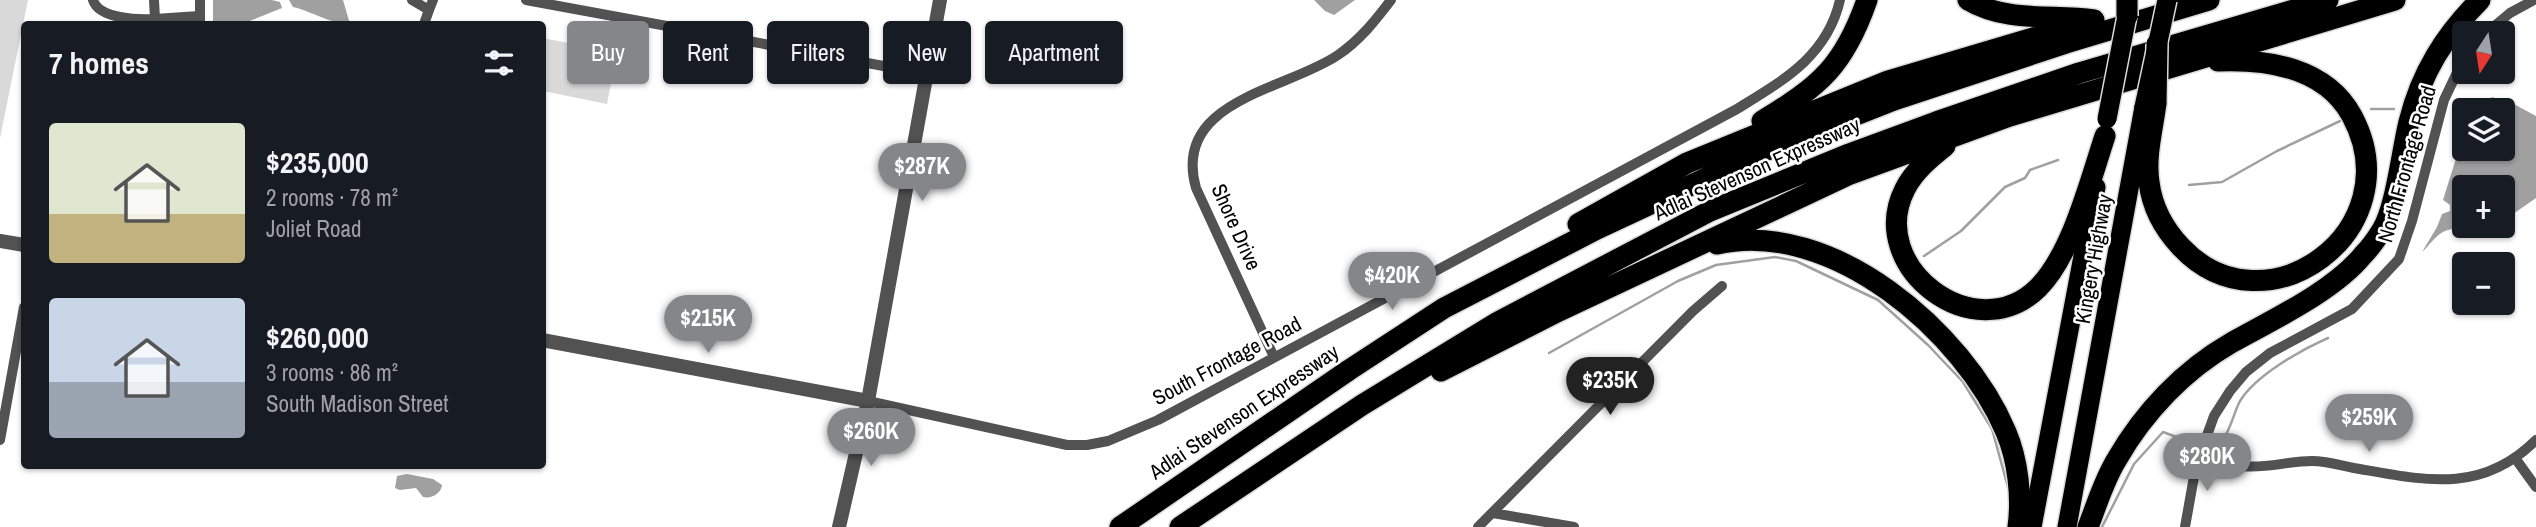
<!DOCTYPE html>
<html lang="en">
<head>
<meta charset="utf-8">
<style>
	:root { --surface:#171b24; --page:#20242c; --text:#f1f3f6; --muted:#9ea1a6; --accent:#858687 }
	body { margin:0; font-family:"Archivo Narrow",sans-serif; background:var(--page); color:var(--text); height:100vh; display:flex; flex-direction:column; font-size:26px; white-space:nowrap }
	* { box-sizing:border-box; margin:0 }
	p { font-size:23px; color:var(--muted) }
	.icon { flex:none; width:38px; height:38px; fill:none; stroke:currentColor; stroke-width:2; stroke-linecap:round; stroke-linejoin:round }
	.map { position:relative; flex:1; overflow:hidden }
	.details { position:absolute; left:21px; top:21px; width:525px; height:448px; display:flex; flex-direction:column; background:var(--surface); border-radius:7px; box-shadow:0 2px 5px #0004 }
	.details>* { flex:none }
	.top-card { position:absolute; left:567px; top:21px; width:665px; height:63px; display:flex; gap:14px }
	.needle { width:46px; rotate:192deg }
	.fabs { position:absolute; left:2452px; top:21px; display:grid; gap:14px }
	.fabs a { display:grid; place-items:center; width:63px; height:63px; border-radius:7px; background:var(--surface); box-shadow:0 2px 5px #0004; font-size:35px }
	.price { position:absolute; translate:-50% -60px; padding:0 16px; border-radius:24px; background:var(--accent); color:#fff; font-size:23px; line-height:46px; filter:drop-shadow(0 2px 4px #0008) }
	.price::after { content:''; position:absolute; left:50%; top:42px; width:21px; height:16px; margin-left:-10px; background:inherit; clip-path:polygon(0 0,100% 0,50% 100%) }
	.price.active { background:#222; color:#fff }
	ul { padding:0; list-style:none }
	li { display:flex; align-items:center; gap:21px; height:175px; padding:0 28px }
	li span { display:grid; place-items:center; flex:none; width:196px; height:140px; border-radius:7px; color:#555 }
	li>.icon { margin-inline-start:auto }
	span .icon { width:84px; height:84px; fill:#fffc; stroke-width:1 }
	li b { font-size:30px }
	h2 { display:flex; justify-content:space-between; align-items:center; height:84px; padding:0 28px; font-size:30px }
	.tag { padding:0 24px; border-radius:7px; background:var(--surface); box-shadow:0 2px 5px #0004; font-size:24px; line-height:63px }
	.tag.active { background:var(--accent); color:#fff }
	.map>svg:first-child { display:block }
	.green { fill:#d9d9d9 }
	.water { fill:#a0a0a0 }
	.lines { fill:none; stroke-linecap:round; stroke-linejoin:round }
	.stream { stroke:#a0a0a0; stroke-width:2.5 }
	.trunk-casing { stroke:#dbdbdb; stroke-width:22 }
	.motorway-casing { stroke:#dbdbdb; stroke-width:24 }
	.minor { stroke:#525252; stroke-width:10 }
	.tertiary { stroke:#525252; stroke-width:14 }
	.trunk { stroke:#000; stroke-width:19 }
	.motorway { stroke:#000; stroke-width:21 }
	.trunk-bridge-casing { stroke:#dbdbdb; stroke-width:22; stroke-linecap:butt }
	.motorway-bridge-casing { stroke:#dbdbdb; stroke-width:24; stroke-linecap:butt }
	.trunk-bridge { stroke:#000; stroke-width:19 }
	.motorway-bridge { stroke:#000; stroke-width:21 }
	.labels { text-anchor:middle; stroke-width:5; stroke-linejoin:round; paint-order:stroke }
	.street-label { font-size:21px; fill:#000; stroke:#fff }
</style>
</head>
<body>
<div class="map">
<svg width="2536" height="527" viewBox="0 0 2536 527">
	<rect width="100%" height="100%" fill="#fff"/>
	<path class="green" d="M0,0H28L0,138Z
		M542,38L617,52L607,104L543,91Z"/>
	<path class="water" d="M213,0H272L280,2L282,8L242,24H213Z
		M289,0H343L350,24C333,25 311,11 293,7Z
		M1314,0H1355L1334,15L1325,11Z
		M2492,97L2512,103L2536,116V198L2503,221L2502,187H2464V226H2488C2474,231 2456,225 2443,232C2435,236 2429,246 2422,252L2437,227L2442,214L2450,211V205L2443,200L2463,136L2452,125L2455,119L2464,121V149H2502V110H2475Z
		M407,474L433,479L442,485C441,494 431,499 423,497L416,488L400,490L395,488L397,476Z"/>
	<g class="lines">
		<path class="stream" d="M2371,109H2394
			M2189,185L2222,182L2277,151L2340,121
			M1924,256L1961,231L2005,187L2025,178L2030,170L2058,160
			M1549,353L1678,281L1716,265L1775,257L1796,261L1878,300L1928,345L1963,382L1992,429L2009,491
			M2222,440C2230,432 2234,412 2240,401C2256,375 2301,350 2328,338
			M2102,527L2134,464L2163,432L2182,439H2193"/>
		<defs>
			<path id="trunk" d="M2032,527L2096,187
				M2067,527L2144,107"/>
			<path id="motorway" d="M1968,0C2007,23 2052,14 2094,20
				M2156,103C2153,128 2145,156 2149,182C2152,207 2164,229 2181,247C2266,337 2413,230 2352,116C2326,68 2268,59 2218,61
				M1762,121C1820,86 1844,66 1867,0
				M1945,146C1930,158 1914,171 1905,189C1865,267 1975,350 2038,288C2072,254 2090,181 2105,136
				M1578,224L1687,163L1888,81L2070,27
				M1717,244C1832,218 1964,332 2006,432C2018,460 2022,497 2018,527
				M1441,371L1559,311L1848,175L2010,116L2395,0
				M1120,527L1349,370L1444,308L1597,229L1762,152L1894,100L2066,43L2209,0
				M1180,527L1362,405L1498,322L1710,211L1849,154L1936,122L2079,73L2328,0
				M2088,527C2097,504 2104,480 2117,459C2144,412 2184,370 2231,343C2272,320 2334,291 2363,255C2370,248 2377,238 2382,230C2396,207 2402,150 2409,122C2421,73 2445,35 2480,0"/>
		</defs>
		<use href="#trunk" class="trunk-casing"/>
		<use href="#motorway" class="motorway-casing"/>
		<path class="minor" d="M93,0C99,19 138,20 155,19L154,0
			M200,0V24
			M412,0L429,10L433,0
			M526,0L927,74
			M155,19L199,16
			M424,24L429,10
			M2486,33L2510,13L2534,0
			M1274,357L1196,188C1171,100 1287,90 1338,55C1360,40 1375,21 1391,0
			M868,401L1067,445H1087L1108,441L1158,420L1737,109C1782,81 1827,57 1840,0
			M0,440L24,307
			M2201,452C2213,456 2228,464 2242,466C2264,469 2289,461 2312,461C2325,461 2340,465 2354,468C2423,480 2481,495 2536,440
			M2515,458L2536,487
			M1493,513L1574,527
			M1478,527L1693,311L1722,286
			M2185,527L2195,471L2201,452L2214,416L2230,391L2246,372L2270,353L2352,309L2399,259L2412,221L2444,100L2464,58"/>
		<path class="tertiary" d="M0,241L24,245
			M542,340L868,401
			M839,527L868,401L940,0"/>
		<use href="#trunk" class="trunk"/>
		<use href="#motorway" class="motorway"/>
		<defs>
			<path id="trunk-bridge" d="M2144,107L2167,0
				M2107,119L2127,16"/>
			<path id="motorway-bridge" d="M2127,16V0
				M2156,103L2157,44"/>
		</defs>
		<use href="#trunk-bridge" class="trunk-bridge-casing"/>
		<use href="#motorway-bridge" class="motorway-bridge-casing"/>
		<use href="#trunk-bridge" class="trunk-bridge"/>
		<use href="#motorway-bridge" class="motorway-bridge"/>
	</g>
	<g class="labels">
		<g class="street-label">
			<text transform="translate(2407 164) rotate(-74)" y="7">North Frontage Road</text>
			<text transform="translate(1757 169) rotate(-24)" y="7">Adlai Stevenson Expressway</text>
			<text transform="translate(1236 227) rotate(66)" y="7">Shore Drive</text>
			<text transform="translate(2094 259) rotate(-80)" y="7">Kingery Highway</text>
			<text transform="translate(1227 361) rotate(-28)" y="7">South Frontage Road</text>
			<text transform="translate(1244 412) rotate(-34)" y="7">Adlai Stevenson Expressway</text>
		</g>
	</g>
</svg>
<div class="fabs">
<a><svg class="needle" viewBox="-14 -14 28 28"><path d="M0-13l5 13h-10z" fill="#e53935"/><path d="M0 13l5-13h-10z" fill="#9ea1a6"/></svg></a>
<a><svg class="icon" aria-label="layers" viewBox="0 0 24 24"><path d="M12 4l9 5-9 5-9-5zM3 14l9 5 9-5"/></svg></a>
<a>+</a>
<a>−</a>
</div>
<b class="price" style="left:922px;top:203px">$287K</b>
<b class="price" style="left:1392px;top:312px">$420K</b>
<b class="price" style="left:708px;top:355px">$215K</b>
<b class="price active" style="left:1610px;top:417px">$235K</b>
<b class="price" style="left:2369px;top:454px">$259K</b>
<b class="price" style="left:871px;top:468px">$260K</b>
<b class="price" style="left:2207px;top:493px">$280K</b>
<div class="top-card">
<a class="tag active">Buy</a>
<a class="tag">Rent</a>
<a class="tag">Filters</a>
<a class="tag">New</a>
<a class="tag">Apartment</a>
</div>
<section class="details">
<h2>7 homes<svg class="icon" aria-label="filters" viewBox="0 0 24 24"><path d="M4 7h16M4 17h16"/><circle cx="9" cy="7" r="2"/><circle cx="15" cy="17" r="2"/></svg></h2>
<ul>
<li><span style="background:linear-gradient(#dfe7d0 65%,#c2b280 0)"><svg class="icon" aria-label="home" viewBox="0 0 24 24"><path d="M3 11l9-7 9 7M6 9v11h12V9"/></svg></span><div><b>$235,000</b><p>2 rooms · 78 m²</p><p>Joliet Road</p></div></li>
<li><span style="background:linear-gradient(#c9d6e8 60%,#9aa5b1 0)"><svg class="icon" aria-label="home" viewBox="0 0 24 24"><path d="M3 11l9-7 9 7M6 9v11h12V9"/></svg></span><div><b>$260,000</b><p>3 rooms · 86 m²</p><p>South Madison Street</p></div></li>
</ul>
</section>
</div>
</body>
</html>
